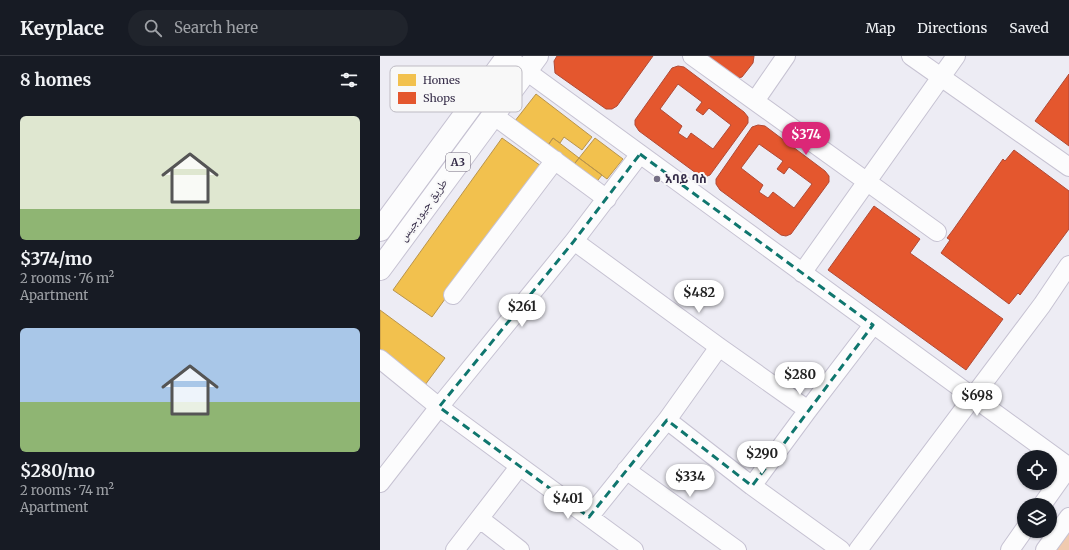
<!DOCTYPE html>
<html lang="en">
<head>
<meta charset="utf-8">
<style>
	:root { --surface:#171b24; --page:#20242c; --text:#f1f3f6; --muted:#9ea1a6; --line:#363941; --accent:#db2777 }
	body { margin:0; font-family:Merriweather,"Noto Naskh Arabic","Noto Sans Ethiopic",serif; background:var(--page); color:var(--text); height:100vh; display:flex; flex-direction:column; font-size:15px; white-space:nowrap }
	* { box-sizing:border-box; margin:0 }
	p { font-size:13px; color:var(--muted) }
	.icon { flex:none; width:22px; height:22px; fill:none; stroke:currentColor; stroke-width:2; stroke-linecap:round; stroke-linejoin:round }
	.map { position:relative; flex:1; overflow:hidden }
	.sheet { display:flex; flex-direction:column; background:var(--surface); width:380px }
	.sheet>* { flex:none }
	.fabs { position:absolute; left:637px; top:394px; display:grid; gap:8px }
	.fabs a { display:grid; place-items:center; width:40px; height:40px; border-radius:50%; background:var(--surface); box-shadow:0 1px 3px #0004; font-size:20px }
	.price { position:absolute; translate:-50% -34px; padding:0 9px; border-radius:14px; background:#fff; color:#222; font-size:13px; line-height:26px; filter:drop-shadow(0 1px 2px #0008) }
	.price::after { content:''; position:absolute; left:50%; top:24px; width:12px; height:9px; margin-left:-6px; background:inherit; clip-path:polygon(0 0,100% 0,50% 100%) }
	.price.on { background:var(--accent); color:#fff }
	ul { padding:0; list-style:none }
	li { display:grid; align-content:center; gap:8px; height:212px; padding:0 20px }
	li span { display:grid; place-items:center; height:124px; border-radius:6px; color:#555 }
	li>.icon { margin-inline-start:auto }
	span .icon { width:72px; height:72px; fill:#fffc; stroke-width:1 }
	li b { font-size:17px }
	h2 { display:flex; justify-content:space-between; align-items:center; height:48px; padding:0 20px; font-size:17px }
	header { display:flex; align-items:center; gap:24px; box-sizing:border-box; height:56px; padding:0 20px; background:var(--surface); border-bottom:1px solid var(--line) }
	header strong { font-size:19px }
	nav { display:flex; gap:22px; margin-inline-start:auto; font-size:14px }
	.search { width:280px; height:36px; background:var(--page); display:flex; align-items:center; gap:10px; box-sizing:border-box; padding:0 14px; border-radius:22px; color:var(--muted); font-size:15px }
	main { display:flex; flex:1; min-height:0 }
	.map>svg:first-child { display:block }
	.green { fill:#f0caaf }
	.homes { fill:#f2c14e; stroke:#b9944c }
	.shops { fill:#e4572e; stroke:#b04a36; fill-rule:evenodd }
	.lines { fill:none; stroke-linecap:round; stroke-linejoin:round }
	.minor-casing { stroke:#c6c2d2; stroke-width:20 }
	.highway-casing { stroke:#c6c2d2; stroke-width:24 }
	.minor { stroke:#fcfcfd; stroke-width:18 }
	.highway { stroke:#fcfcfd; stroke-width:22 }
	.marked { fill:none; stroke:#0f766e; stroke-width:3; stroke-dasharray:8 5; stroke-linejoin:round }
	.poi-dot { fill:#756f84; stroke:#f8f8f8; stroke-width:1.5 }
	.labels { text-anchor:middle; stroke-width:4; stroke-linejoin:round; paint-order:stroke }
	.shield { fill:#f8f8f8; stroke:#70697d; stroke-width:1 }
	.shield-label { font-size:11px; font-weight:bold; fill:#352c48 }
	.poi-label { font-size:12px; font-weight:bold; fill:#352c48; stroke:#f8f8f8; text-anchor:start }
	.street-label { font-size:12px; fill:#352c48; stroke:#f8f8f8 }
	.key { fill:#f8f8f8; stroke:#bebbc3; stroke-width:1 }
	.key-label { font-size:11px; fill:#352c48 }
</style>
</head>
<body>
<header>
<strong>Keyplace</strong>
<div class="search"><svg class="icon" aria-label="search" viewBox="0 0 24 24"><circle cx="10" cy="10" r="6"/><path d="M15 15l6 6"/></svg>Search here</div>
<nav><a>Map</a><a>Directions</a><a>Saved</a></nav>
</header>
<main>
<section class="sheet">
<h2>8 homes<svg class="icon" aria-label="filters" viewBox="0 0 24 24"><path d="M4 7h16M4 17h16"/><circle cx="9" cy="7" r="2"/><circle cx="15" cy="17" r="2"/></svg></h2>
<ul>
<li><span style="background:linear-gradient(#dfe7d0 75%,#8fb573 0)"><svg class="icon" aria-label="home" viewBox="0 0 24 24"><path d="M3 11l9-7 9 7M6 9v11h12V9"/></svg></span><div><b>$374/mo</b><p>2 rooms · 76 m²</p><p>Apartment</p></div></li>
<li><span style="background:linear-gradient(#a9c7e8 60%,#8fb573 0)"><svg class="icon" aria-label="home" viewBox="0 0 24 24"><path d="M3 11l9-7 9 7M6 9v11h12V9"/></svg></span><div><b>$280/mo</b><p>2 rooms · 74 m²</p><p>Apartment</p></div></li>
</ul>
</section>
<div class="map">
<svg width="689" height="494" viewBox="0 0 689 494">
	<rect width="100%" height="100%" fill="#edecf4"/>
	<path class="green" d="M689,476V494H676Z"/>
	<path class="homes" d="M156,38L212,81L202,94L184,81L180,87L173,82L164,95L131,70Z
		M122,82L161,110L52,261L13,234Z
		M173,82L199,102L189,115L164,95Z
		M215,82L243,103L227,123L199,102Z
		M199,102L222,119L210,134L187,117Z
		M0,254L65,302L42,333L0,302Z"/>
	<path class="shops" d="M177,0H273L237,50L232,53H226L175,17L174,5Z
		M324,0H374L373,7L362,21L358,22Z
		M298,10L304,11L364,56L368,61V67L330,119L325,121L320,120L259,75L255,69V64L292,12ZM298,28L322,46L316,54L323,59L329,52L351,69L333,93L311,77L307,83L298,77L302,70L280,53Z
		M689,18V90L655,65Z
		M378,69L385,70L445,115L449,120V126L411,178L406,180L401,179L340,134L336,128V123L372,71ZM379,88L403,105L397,113L404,118L409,111L432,128L414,152L393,136L388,142L379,136L383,129L361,112Z
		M634,94L689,135V173L640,239L638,237L629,248L561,197L570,184L567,182L573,174L623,103L625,105Z
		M494,150L540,183L530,197L623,263L586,314L448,214Z"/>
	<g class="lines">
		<defs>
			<path id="minor" d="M312,0L557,176
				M531,0L689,111
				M127,1L689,411
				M375,45L406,0
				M113,59L227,143
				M194,185L339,291L428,354
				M422,217L576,0
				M73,239L175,104
				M0,303L59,351L254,494
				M287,364L372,430L461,494
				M246,414L357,494
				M0,427L59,351L194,185L260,98
				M372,430L428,354L493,269
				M662,449L689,411
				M209,461L287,364L339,291
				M100,463L140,494
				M75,494L139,411
				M478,494L662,249L689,209
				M630,494L644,474
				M665,494L689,461"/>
			<path id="highway" d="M0,174L128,0
				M0,213L157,0"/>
		</defs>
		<use href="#minor" class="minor-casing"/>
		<use href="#highway" class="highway-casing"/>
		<use href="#minor" class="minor"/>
		<use href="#highway" class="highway"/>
	</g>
	<path class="marked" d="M260,98L493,269L372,430L287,364L209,461L59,351L194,185Z"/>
	<circle class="poi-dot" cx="277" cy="123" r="4"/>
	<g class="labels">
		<rect class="shield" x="66" y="97" width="24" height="18" rx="3"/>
		<g class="shield-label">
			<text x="78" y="110">A3</text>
		</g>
		<g class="poi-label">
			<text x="285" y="127">አባይ ባስ</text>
		</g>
		<g class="street-label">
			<text transform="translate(43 154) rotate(-54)" y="4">طريق جيورجيس</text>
		</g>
	</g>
	<rect x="10" y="10" width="132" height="46" rx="6" class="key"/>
	<rect x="18" y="18" width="18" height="12" fill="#f2c14e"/>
	<rect x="18" y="36" width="18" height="12" fill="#e4572e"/>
	<g class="key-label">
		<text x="43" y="28">Homes</text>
		<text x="43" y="46">Shops</text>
	</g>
</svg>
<div class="fabs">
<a><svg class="icon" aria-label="locate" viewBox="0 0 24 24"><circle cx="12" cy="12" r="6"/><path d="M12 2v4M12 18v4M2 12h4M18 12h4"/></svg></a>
<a><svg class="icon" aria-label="layers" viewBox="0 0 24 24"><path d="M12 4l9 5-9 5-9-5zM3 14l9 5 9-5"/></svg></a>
</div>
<b class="price on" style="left:426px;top:100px">$374</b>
<b class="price" style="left:319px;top:258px">$482</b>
<b class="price" style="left:142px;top:272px">$261</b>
<b class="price" style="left:420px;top:340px">$280</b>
<b class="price" style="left:597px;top:361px">$698</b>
<b class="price" style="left:382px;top:419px">$290</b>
<b class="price" style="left:310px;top:442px">$334</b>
<b class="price" style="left:188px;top:464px">$401</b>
</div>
</main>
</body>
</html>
